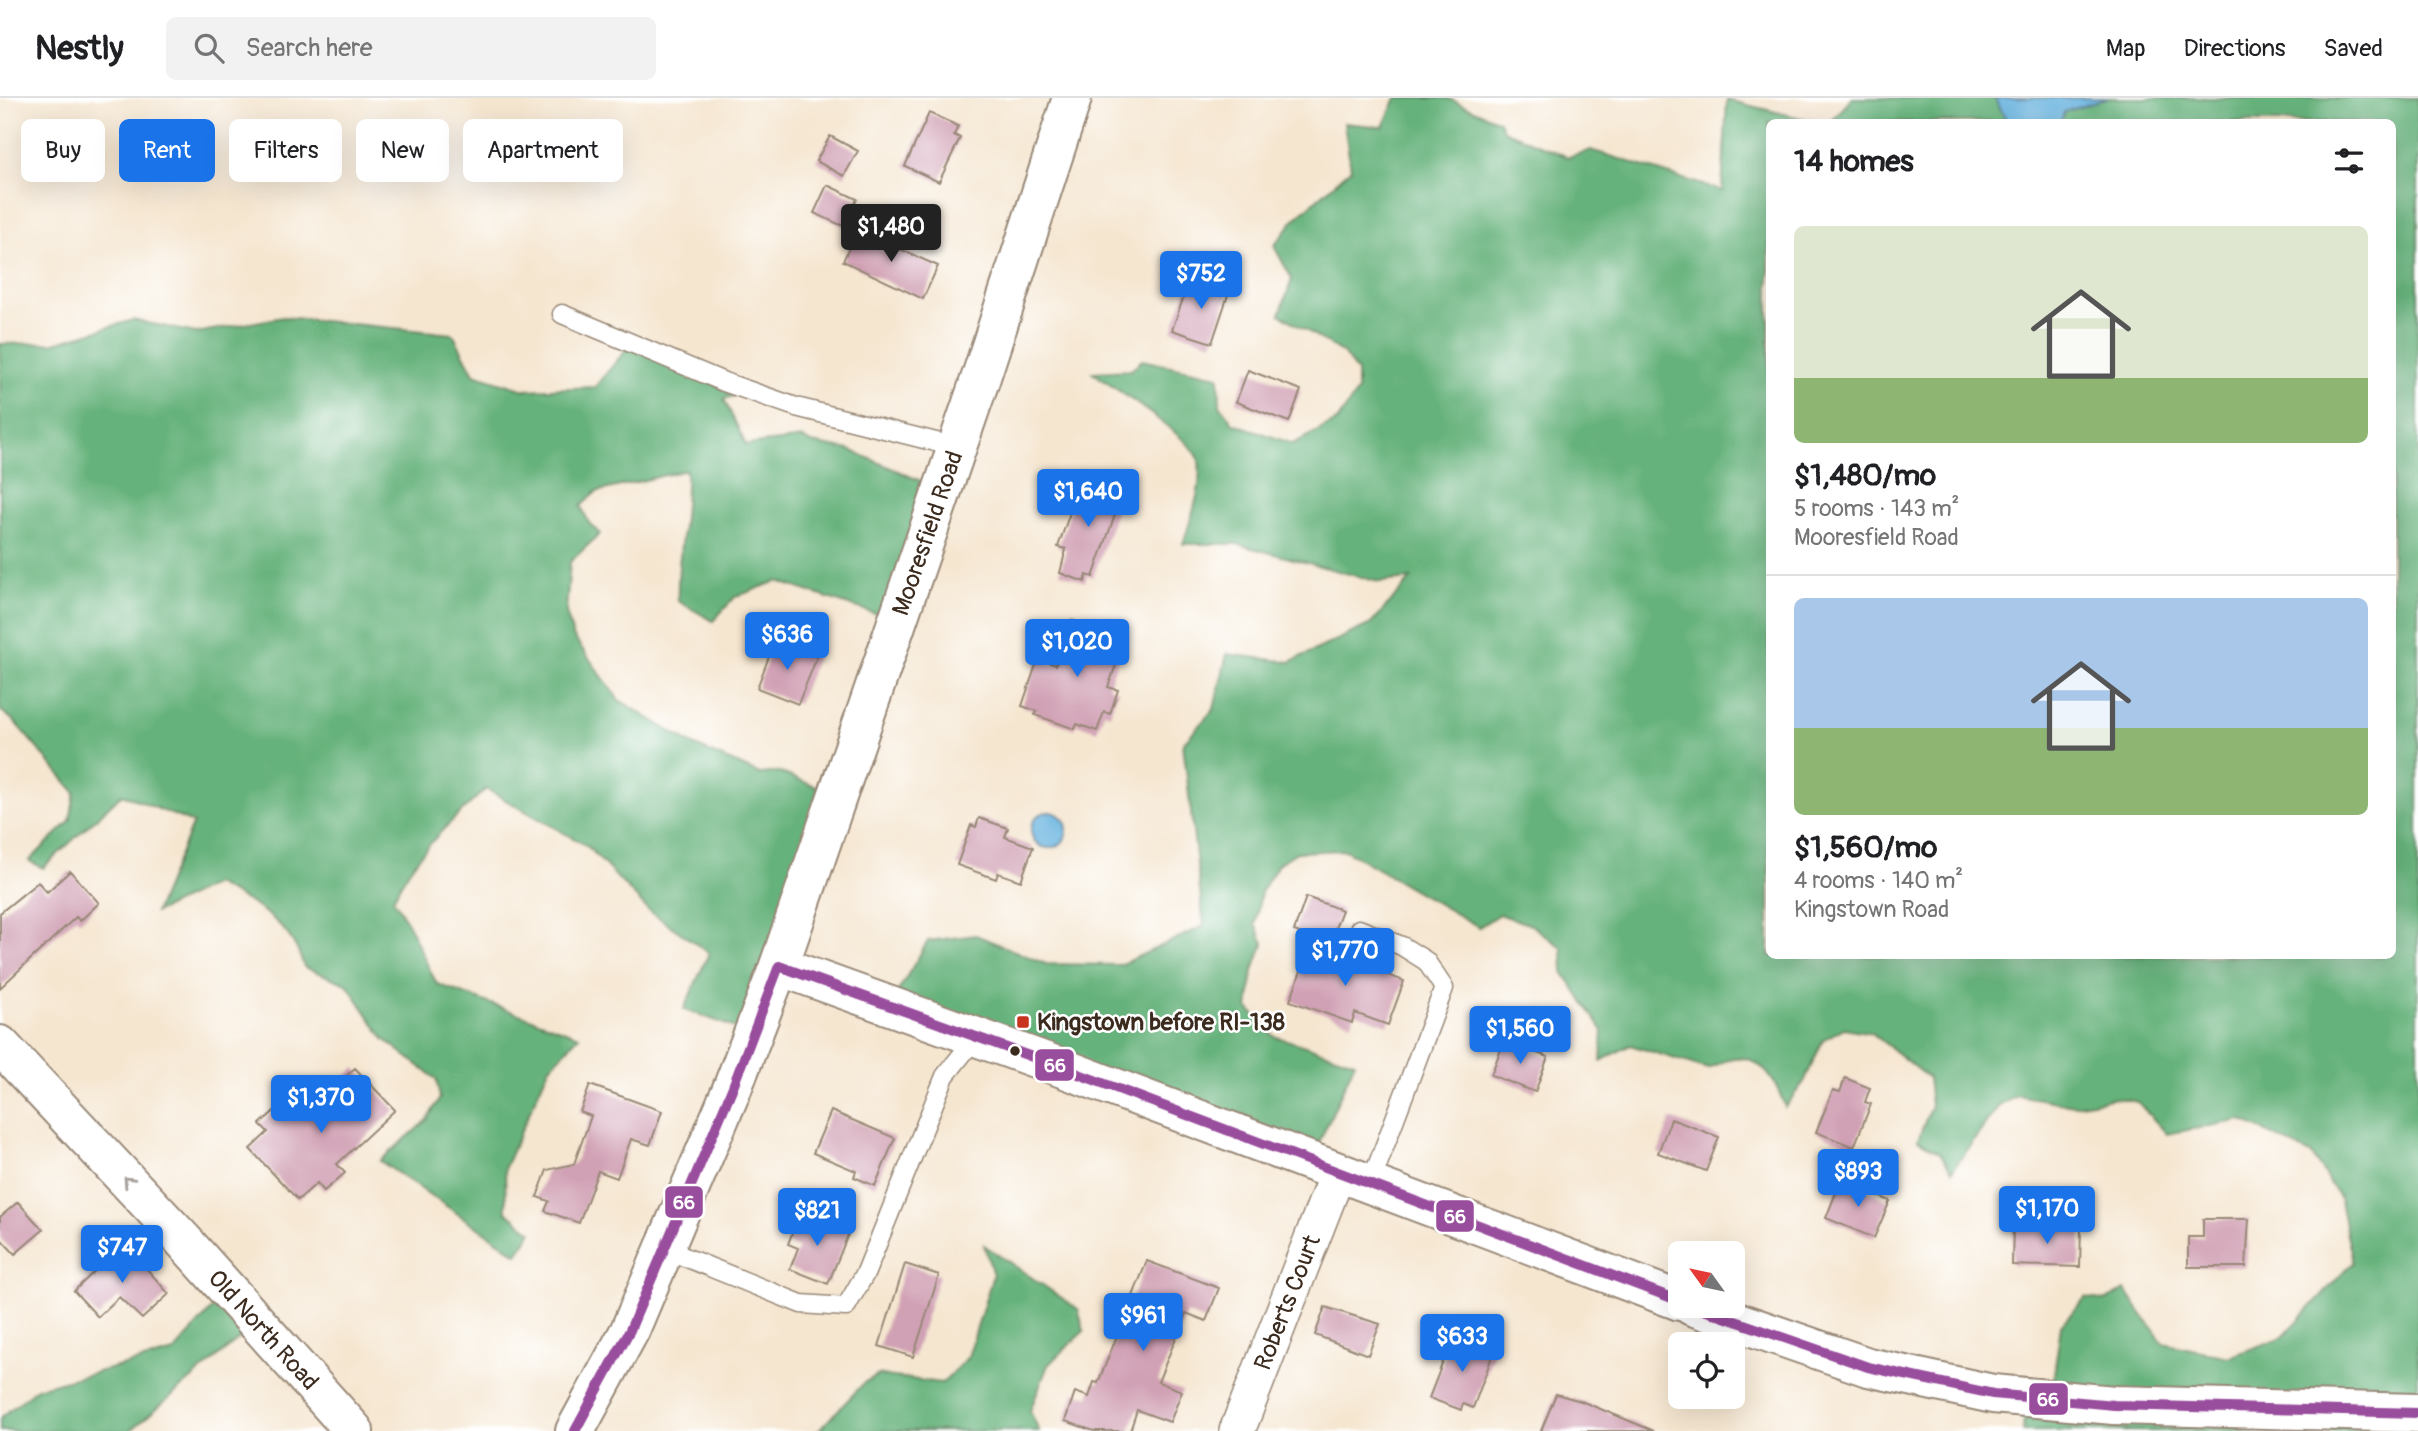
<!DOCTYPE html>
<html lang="en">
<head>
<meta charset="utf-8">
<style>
	:root { --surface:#fff; --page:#f2f2f2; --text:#202124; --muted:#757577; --line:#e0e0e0; --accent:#1a73e8 }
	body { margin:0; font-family:Pangolin,sans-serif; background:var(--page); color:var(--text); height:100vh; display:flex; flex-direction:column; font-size:26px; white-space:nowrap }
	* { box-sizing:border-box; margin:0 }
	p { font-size:23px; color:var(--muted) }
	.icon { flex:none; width:38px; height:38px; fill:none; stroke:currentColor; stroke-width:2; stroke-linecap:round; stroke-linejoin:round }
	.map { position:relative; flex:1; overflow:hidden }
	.drawer { position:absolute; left:1766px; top:21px; width:630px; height:840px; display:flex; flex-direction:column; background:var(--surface); border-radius:10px; box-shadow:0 7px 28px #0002 }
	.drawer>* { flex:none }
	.hud { position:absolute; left:21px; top:21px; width:665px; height:63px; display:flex; gap:14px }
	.needle { width:46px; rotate:303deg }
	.fabs { position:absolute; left:1668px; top:1143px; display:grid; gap:14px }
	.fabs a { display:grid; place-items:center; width:77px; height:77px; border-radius:10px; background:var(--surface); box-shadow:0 7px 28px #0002; font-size:35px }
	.price { position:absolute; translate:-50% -60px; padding:0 16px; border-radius:7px; background:var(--accent); color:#fff; font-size:23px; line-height:46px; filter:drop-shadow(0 2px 4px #0008) }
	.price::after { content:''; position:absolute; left:50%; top:42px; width:21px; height:16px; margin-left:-10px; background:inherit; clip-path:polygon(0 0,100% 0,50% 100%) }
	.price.active { background:#222; color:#fff }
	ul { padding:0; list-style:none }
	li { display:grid; align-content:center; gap:14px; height:371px; padding:0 28px }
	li+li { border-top:2px solid var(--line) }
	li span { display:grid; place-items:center; height:217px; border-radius:10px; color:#555 }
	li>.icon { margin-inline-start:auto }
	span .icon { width:126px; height:126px; fill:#fffc; stroke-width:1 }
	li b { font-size:30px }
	h2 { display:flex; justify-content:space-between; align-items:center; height:84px; padding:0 28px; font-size:30px }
	.chip { padding:0 24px; border-radius:10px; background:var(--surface); box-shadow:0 7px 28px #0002; font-size:24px; line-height:63px }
	.chip.active { background:var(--accent); color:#fff }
	header { display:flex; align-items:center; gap:42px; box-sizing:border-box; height:98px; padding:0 35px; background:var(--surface); border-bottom:2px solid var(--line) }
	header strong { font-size:33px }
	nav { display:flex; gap:38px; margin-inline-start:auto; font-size:24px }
	.search { width:490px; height:63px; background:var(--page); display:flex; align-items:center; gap:18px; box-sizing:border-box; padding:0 24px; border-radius:10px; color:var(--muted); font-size:26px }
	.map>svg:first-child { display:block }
	.forest { fill:#66b27c; stroke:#506e4d; stroke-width:2 }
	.water { fill:#66b2df; stroke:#506e7e; stroke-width:2 }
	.building { fill:#d0a0b4 }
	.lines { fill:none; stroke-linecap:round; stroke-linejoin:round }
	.service-casing { stroke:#988877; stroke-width:21 }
	.minor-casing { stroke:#988877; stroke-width:38 }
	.tertiary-casing { stroke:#988877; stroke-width:42 }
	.primary-casing { stroke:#988877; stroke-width:42 }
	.service { stroke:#fff; stroke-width:18 }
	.minor { stroke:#fff; stroke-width:35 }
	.tertiary { stroke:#fff; stroke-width:38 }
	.primary { stroke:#fff; stroke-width:38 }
	.bus-1-casing { stroke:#fff; stroke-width:16 }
	.bus-1 { stroke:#994d9d; stroke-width:10 }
	.oneway { stroke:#a79f9a }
	.poi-dot { fill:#c8321e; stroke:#fff; stroke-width:2.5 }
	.bus-dot { fill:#3b2a1e; stroke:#fff; stroke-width:2.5 }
	.labels { text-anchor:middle; stroke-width:5; stroke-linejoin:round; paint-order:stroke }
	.street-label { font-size:24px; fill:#3b2a1e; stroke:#fff }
	.poi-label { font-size:24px; font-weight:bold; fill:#3b2a1e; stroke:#fff; text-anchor:start }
	.line-badge { stroke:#fff; stroke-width:2.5 }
	.badge-label { font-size:19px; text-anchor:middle; font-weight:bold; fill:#fff }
</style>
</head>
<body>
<header>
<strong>Nestly</strong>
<div class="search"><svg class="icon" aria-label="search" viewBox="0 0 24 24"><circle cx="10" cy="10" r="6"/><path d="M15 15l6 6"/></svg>Search here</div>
<nav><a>Map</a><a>Directions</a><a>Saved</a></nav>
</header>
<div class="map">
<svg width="2418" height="1333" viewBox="0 0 2418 1333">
	<rect width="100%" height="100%" fill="#fff"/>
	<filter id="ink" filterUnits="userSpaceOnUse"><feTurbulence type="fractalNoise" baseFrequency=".0143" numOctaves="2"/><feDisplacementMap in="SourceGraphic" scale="14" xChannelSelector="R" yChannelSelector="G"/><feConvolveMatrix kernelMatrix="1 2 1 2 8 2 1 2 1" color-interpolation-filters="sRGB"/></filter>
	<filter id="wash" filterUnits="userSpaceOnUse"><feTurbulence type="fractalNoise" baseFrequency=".00686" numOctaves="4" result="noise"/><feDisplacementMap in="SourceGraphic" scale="28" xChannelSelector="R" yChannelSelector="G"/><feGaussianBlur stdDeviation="1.57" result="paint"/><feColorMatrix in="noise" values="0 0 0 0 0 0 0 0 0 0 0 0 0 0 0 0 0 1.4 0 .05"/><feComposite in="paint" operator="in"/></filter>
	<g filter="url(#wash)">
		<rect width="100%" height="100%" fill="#f5e6d0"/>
		<path class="forest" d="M1396,0H1447L1499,23L1503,32L1568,59L1591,52L1722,93L1727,2L1817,24H1769V858H2392V24H2061L2063,14L2109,0H2418V1333H2023L2025,1303L2051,1298L2061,1227L2086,1199L2105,1203L2125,1192L2163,1245L2229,1259L2283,1239L2353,1164L2339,1099L2311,1056L2242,1022L2167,1036L2138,1004L2116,1000L2074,1007L2017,997L1998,1009L1952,1073L1940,1055L1918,1042L1931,1007L1928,980L1872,935L1844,930L1823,942L1804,984L1785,1009C1778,988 1762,956 1734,960C1726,961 1716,968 1708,971L1630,947L1601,963L1603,933L1563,874L1562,850L1531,827L1499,816L1479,829L1345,752L1297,754L1279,765L1261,794L1255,827L1264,845L1253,873L1248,910L1274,938L1355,964L1318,1047L888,910L928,843L976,837L1046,866L1120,867L1204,828L1183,645L1214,611L1227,556L1290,564L1371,526L1411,481L1379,484L1237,446H1183C1191,419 1203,391 1199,362C1196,343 1111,288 1092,274L1131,272L1142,262L1219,278L1220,307L1233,325L1293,346L1337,323L1357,294V274L1343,255L1280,216L1292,181L1274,148L1294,122L1351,71L1344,25L1383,29Z
			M1852,0H1995L2007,24H1831Z
			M283,219L453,236L474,276L525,292L595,289L631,246L661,254L734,298L724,301L746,347L803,340L811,345L850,352L937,390L891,521L777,483L735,499L713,523L678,503C676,461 688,416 686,372L596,394L581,408L589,425L600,436L570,464L566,514L573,538L619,602L695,648L760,676L779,674L832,695L743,933L684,911L709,855L648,812L587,748L486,691C450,724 414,756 393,801C411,826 422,858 437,886L579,938L549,970L505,1069L506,1113L532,1134L517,1156L380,1063L427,1022L440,1000L436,981L384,941L347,886L304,869C290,822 255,807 215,786L155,815L193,725L122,696L43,770L29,763L70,723L75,694L13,622L0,612V246L54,245L133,222L196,235Z
			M984,1147L1078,1211L1084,1233L1048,1267L1030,1313L1039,1333H818L865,1284L878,1277L942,1285L968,1259L993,1177Z
			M216,1206L253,1229L130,1333H0V1320L37,1290L174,1254Z"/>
		<path class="water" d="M1995,0H2109L2064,14L2061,24H2007Z
			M1031 732a18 18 0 1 1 36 0a18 18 0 1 1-36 0Z"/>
		<g id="blocks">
			<path class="building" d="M929,15L958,28L954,37L960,40L939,84L905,68Z
				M830,38L858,53L844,78L816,63Z
				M827,87L857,101L845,129L814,115Z
				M857,132L938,168L923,201L843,163Z
				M1190,181L1229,194L1212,245L1172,232Z
				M1248,272L1301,292L1289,324L1236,304Z
				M1082,380L1123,394L1093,479L1087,477L1085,484L1060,475L1066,451L1058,449Z
				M1071,522L1122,539L1117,551L1121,553L1108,589L1118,592L1110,616L1104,614L1097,633L1077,626L1075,631L1035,617L1037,613L1022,608L1038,561L1056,567Z
				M775,543L817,559L798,606L757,590Z
				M979,720L1008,730L1005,739L1033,749L1021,783L998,775L996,781L957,767L971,727L976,729Z
				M70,773L99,805L80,823L76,819L0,890V815L38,784L47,794Z
				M1306,799L1342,812L1329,846L1294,833Z
				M1310,848L1404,883L1388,927L1355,915L1352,925L1290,903Z
				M1504,943L1548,959L1535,994L1491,977Z
				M355,970L395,1012L337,1066L345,1075L324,1093L317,1085L298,1102L250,1051L268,1034L260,1026L283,1005L299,1022Z
				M1845,980L1870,990L1865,1004L1871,1006L1854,1049L1816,1034L1833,992L1840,994Z
				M590,987L662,1013L650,1047L631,1041L617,1080L598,1073L579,1125L545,1113L549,1103L537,1099L547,1072L574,1066L591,1018L580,1014Z
				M831,1013L895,1040L875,1088L854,1079L856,1073L813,1055Z
				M1671,1021L1719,1039L1706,1073L1658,1055Z
				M1841,1082L1890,1103L1874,1140L1826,1120Z
				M18,1104L43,1132L15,1156L0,1140V1119Z
				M800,1115L849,1134L828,1186L790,1171L798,1150L788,1146Z
				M2203,1121H2249L2246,1169H2188V1139H2203Z
				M2013,1128L2081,1130L2080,1169L2012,1167Z
				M124,1145L169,1196L142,1221L119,1199L98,1219L74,1193Z
				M1147,1163L1219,1190L1206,1223L1186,1215L1158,1284L1182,1293L1170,1324L1137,1312L1130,1333H1094L1065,1323L1075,1294L1089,1299L1094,1284L1098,1285Z
				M905,1166L939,1177L913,1259L879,1248Z
				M1325,1209L1380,1226L1368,1257L1315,1237Z
				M1453,1238L1494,1253L1473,1310L1463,1306L1461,1312L1429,1300Z
				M1556,1296L1581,1303L1654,1333H1541Z"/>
		</g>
	</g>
	<g filter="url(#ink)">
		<use href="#blocks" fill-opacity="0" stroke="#988877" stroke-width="2"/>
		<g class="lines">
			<defs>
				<path id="service" d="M562,216L724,284L796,309L956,349
					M1359,831L1402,848L1426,863L1444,890L1370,1087
					M665,1151L801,1206L846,1209L866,1174L945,978L976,939"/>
				<g id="minor">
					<path id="s1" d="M1237,1333L1338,1074"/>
				</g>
				<g id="tertiary">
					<path id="s2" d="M0,947L182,1141L354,1333"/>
				</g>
				<g id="primary">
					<path d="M779,868L1060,969L1680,1203"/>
					<path d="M1692,1208L1868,1269L1993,1296L2114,1307L2418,1315"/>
					<path id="s3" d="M575,1333L630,1232L732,991L779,868L980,282L1072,0"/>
				</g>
			</defs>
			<use href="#service" class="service-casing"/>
			<use href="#minor" class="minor-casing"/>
			<use href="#tertiary" class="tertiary-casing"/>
			<use href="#primary" class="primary-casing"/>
			<use href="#service" class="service"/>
			<use href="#minor" class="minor"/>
			<use href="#tertiary" class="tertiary"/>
			<use href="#primary" class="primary"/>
			<defs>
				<path id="bus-1" d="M779,868L1060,969L1680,1203
					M1692,1208L1868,1269L1993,1296L2114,1307L2418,1315
					M575,1333L630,1232L732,991L779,868"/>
			</defs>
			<use href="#bus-1" class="bus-1-casing"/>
			<use href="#bus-1" class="bus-1"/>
		</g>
		<defs><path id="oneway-chevron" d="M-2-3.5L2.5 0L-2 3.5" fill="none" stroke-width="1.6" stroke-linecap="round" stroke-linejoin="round" transform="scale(1.75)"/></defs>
		<use class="oneway" href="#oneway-chevron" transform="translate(128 1083) rotate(-133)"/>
	</g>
	<rect class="poi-dot" x="1016" y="917" width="14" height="14" rx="3.5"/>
	<circle class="bus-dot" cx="1015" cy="953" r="6"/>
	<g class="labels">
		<g class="street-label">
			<text dy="8" stroke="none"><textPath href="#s3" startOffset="966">Mooresfield Road</textPath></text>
			<text dy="8" stroke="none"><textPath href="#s1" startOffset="138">Roberts Court</textPath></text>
			<text dy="8" stroke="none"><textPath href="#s2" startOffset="388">Old North Road</textPath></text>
		</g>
		<g class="poi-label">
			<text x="1037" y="932">Kingstown before RI-138</text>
		</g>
	</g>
	<g class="line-badge">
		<rect x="1034" y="950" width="41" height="34" rx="7" fill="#994d9d"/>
		<rect x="664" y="1087" width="40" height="34" rx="7" fill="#994d9d"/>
		<rect x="1435" y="1101" width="40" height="34" rx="7" fill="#994d9d"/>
		<rect x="2028" y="1284" width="41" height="34" rx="7" fill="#994d9d"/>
	</g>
	<g class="badge-label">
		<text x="1055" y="974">66</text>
		<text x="684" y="1111">66</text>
		<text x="1455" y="1125">66</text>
		<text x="2048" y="1308">66</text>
	</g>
</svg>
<div class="fabs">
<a><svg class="needle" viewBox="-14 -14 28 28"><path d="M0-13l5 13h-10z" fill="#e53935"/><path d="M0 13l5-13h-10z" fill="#757577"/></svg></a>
<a><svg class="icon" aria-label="locate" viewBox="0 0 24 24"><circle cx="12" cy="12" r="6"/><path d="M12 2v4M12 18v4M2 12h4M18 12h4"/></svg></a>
</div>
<b class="price active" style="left:891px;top:166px">$1,480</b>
<b class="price" style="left:1201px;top:213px">$752</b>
<b class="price" style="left:1088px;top:431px">$1,640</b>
<b class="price" style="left:787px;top:574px">$636</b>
<b class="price" style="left:1077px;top:581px">$1,020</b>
<b class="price" style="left:1345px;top:890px">$1,770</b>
<b class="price" style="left:1520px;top:968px">$1,560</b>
<b class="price" style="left:321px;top:1037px">$1,370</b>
<b class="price" style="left:1858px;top:1111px">$893</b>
<b class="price" style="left:2047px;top:1148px">$1,170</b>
<b class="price" style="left:817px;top:1150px">$821</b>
<b class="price" style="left:122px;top:1187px">$747</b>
<b class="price" style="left:1143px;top:1255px">$961</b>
<b class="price" style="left:1462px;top:1276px">$633</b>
<div class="hud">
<a class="chip">Buy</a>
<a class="chip active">Rent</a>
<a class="chip">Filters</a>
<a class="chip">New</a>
<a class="chip">Apartment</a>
</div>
<section class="drawer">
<h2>14 homes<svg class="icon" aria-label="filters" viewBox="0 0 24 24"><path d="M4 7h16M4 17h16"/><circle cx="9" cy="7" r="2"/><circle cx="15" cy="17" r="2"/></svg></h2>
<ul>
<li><span style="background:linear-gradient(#dfe7d0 70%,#8fb573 0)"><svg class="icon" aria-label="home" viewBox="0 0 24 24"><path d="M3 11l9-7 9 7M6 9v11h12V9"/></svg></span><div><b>$1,480/mo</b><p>5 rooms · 143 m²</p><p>Mooresfield Road</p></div></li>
<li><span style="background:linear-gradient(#a9c7e8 60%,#8fb573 0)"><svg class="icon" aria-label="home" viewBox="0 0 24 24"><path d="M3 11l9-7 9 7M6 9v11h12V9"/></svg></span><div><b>$1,560/mo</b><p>4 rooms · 140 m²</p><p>Kingstown Road</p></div></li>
</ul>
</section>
</div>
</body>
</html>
